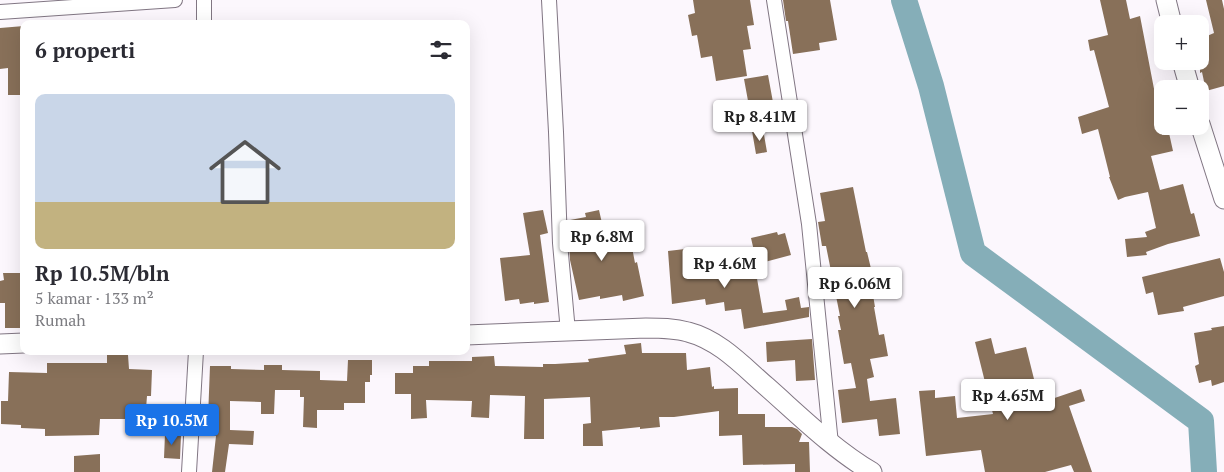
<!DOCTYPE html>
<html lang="id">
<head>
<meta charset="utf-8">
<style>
	:root { --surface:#fff; --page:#f7f7f7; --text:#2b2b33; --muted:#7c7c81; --accent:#1a73e8 }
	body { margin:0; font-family:"PT Serif",serif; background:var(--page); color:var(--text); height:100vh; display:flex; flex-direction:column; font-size:19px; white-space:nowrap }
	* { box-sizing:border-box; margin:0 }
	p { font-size:16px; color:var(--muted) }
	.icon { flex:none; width:28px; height:28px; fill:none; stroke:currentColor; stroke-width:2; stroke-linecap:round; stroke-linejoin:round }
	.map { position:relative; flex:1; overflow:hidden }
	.drawer { position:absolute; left:20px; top:20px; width:450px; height:335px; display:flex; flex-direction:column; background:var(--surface); border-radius:10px; box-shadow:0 5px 20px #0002 }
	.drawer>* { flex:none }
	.controls { position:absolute; left:1154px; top:15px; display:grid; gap:10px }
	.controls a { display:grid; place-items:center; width:55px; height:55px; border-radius:10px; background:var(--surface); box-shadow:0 5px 20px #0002; font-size:25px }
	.price { position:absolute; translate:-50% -42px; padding:0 11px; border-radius:5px; background:#fff; color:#222; font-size:16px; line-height:32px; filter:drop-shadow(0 1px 2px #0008) }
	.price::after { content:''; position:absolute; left:50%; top:30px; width:15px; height:11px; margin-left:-8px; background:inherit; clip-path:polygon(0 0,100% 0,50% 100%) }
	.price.current { background:var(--accent); color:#fff }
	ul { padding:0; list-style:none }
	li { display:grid; align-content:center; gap:10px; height:265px; padding:0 15px }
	li span { display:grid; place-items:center; height:155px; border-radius:10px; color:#555 }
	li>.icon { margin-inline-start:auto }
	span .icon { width:90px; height:90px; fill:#fffc; stroke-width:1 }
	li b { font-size:21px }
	h2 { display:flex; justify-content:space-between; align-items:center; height:60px; padding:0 15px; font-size:21px }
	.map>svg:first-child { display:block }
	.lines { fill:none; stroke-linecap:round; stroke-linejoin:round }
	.river { stroke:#85aeb8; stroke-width:26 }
	.building { fill:#887059 }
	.street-casing { stroke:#817683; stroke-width:16 }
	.secondary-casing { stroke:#817683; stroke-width:21 }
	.street { stroke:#fff; stroke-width:14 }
	.secondary { stroke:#fff; stroke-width:19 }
</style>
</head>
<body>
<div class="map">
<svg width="1224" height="472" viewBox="0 0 1224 472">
	<rect width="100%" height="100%" fill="#fcf7fd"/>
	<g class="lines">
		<path class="river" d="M904,0L931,86L973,253L1201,421L1204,472"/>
	</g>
	<path class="building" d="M693,0H750L754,25L747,26L751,49L743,50L747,76L716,81L712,56L701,58L697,35L692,36L688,15L695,13Z
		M783,0H830L837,40L819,43L820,50L793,54L788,21H786Z
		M1100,0H1126L1130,19L1140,16L1155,94L1162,93V135L1169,133L1173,151L1151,156L1160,190L1183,184L1191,214L1194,213L1200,236L1168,244L1146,252L1147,255L1127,257L1125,239L1147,237L1145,232L1156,228L1148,192L1125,197L1118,200L1109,177H1110L1098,129L1082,134L1078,117L1109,107L1094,50L1090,51L1088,40L1108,35Z
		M1206,0H1222L1224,9V86L1206,91L1202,72L1200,73V39L1214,33Z
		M24,26V95H8V68L0,69V28Z
		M768,75L777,124L753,128L744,79Z
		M763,129L767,152L756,154L752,131Z
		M853,187L866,252H867L874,281H877L879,294L873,295L875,307H874L879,335L884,334L888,356L870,359L874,377L867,379L870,401L896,398L900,434L879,436L877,419L842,423L838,390L856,388L851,363L844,364L838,330H841L838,316H840L826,246H822L818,222L825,221L820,193Z
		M543,210L548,233L540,235L549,302L534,304V302L520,304L519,299L505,301L500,258L530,255L523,213Z
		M599,210L607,245L631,242L635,263L637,262L644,296L623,301L622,295L600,299V296L579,300L570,260L569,242L574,241L570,220L586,217L585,213Z
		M777,232L778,235L785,233L791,255L757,264L751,238Z
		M685,249V256L699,254L700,259L719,257L721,273L755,267L763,313L787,310L785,300L799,297L801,308L809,307V317L744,329L741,309L725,311L724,302L706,305L705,299L672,304L668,251Z
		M1220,258L1224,272V296L1183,307L1184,311L1158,315L1153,292L1146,294L1142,277Z
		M3,273H24V298H20L21,328H5V303H0V281L4,280Z
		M1224,326V382L1212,386L1211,380L1199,383L1195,366L1199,364L1194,333L1212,330L1211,328Z
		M991,338L995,354L1026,347L1040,403L1081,389L1085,401L1069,406L1092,472H1074L1071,465L1045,472H985L981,450L926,456L919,391L935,390V398L955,396L957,418L993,414L975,342Z
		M812,339L815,380L796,381L795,360L767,362L766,342Z
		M641,343L642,353H686L687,370L710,367L712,387L714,386V389L738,388V414H765V427H792L797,429L802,434L799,442H809L810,472H795V464L743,465L742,435L719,436V411L674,417H659L660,427L640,429V427L602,431L603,446H583V424L591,423L590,397L544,399V439H524L525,396L490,395L489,418L471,417L472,401L426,400L427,418L411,419V394H395V373H413V366H429V361H472V357L494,356L495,366L543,367V364H555L589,362L588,359L626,354L624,345Z
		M107,355H128L129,369L152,370L151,396H147L145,422H126V419H100L99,435L45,436V429L21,428V425L1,424V401H8L9,372L47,373V363H107Z
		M348,360H372V375H370V382H365V403H344V410H317V428L303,427L304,397H300V390H275L274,414H261V402L230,401V430L254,431L253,445L229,444L225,472H212L216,436H205V418H208L210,366H231V369L264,370V365H282V370L320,371V380L347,381Z
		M165,434L181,435L180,459L164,458Z
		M100,454V472H74V456Z"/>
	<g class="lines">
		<defs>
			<path id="street" d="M549,0L556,132L560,243L568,332
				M774,0L809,224L831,444
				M0,12L175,0
				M204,24V0
				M189,472L196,351"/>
			<path id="secondary" d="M1166,0L1172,24
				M1182,61L1190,89
				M1200,124L1224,199
				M466,335L646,328C660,328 674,328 688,332C719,340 742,365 766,386C800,416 833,449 872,472
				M0,344L24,343"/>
		</defs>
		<use href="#street" class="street-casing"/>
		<use href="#secondary" class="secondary-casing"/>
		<use href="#street" class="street"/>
		<use href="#secondary" class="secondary"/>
	</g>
</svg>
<div class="controls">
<a>+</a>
<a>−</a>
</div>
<b class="price" style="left:760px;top:142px">Rp 8.41M</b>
<b class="price" style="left:602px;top:262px">Rp 6.8M</b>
<b class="price" style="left:725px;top:289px">Rp 4.6M</b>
<b class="price" style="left:855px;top:309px">Rp 6.06M</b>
<b class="price" style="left:1008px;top:421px">Rp 4.65M</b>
<b class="price current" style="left:172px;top:446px">Rp 10.5M</b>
<section class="drawer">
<h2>6 properti<svg class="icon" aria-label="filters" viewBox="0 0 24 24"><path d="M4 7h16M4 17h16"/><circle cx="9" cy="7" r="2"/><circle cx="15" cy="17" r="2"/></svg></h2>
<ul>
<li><span style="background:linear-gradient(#c9d6e8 70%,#c2b280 0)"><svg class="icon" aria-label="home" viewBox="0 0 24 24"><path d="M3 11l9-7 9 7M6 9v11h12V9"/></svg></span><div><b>Rp 10.5M/bln</b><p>5 kamar · 133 m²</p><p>Rumah</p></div></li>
</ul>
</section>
</div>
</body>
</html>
